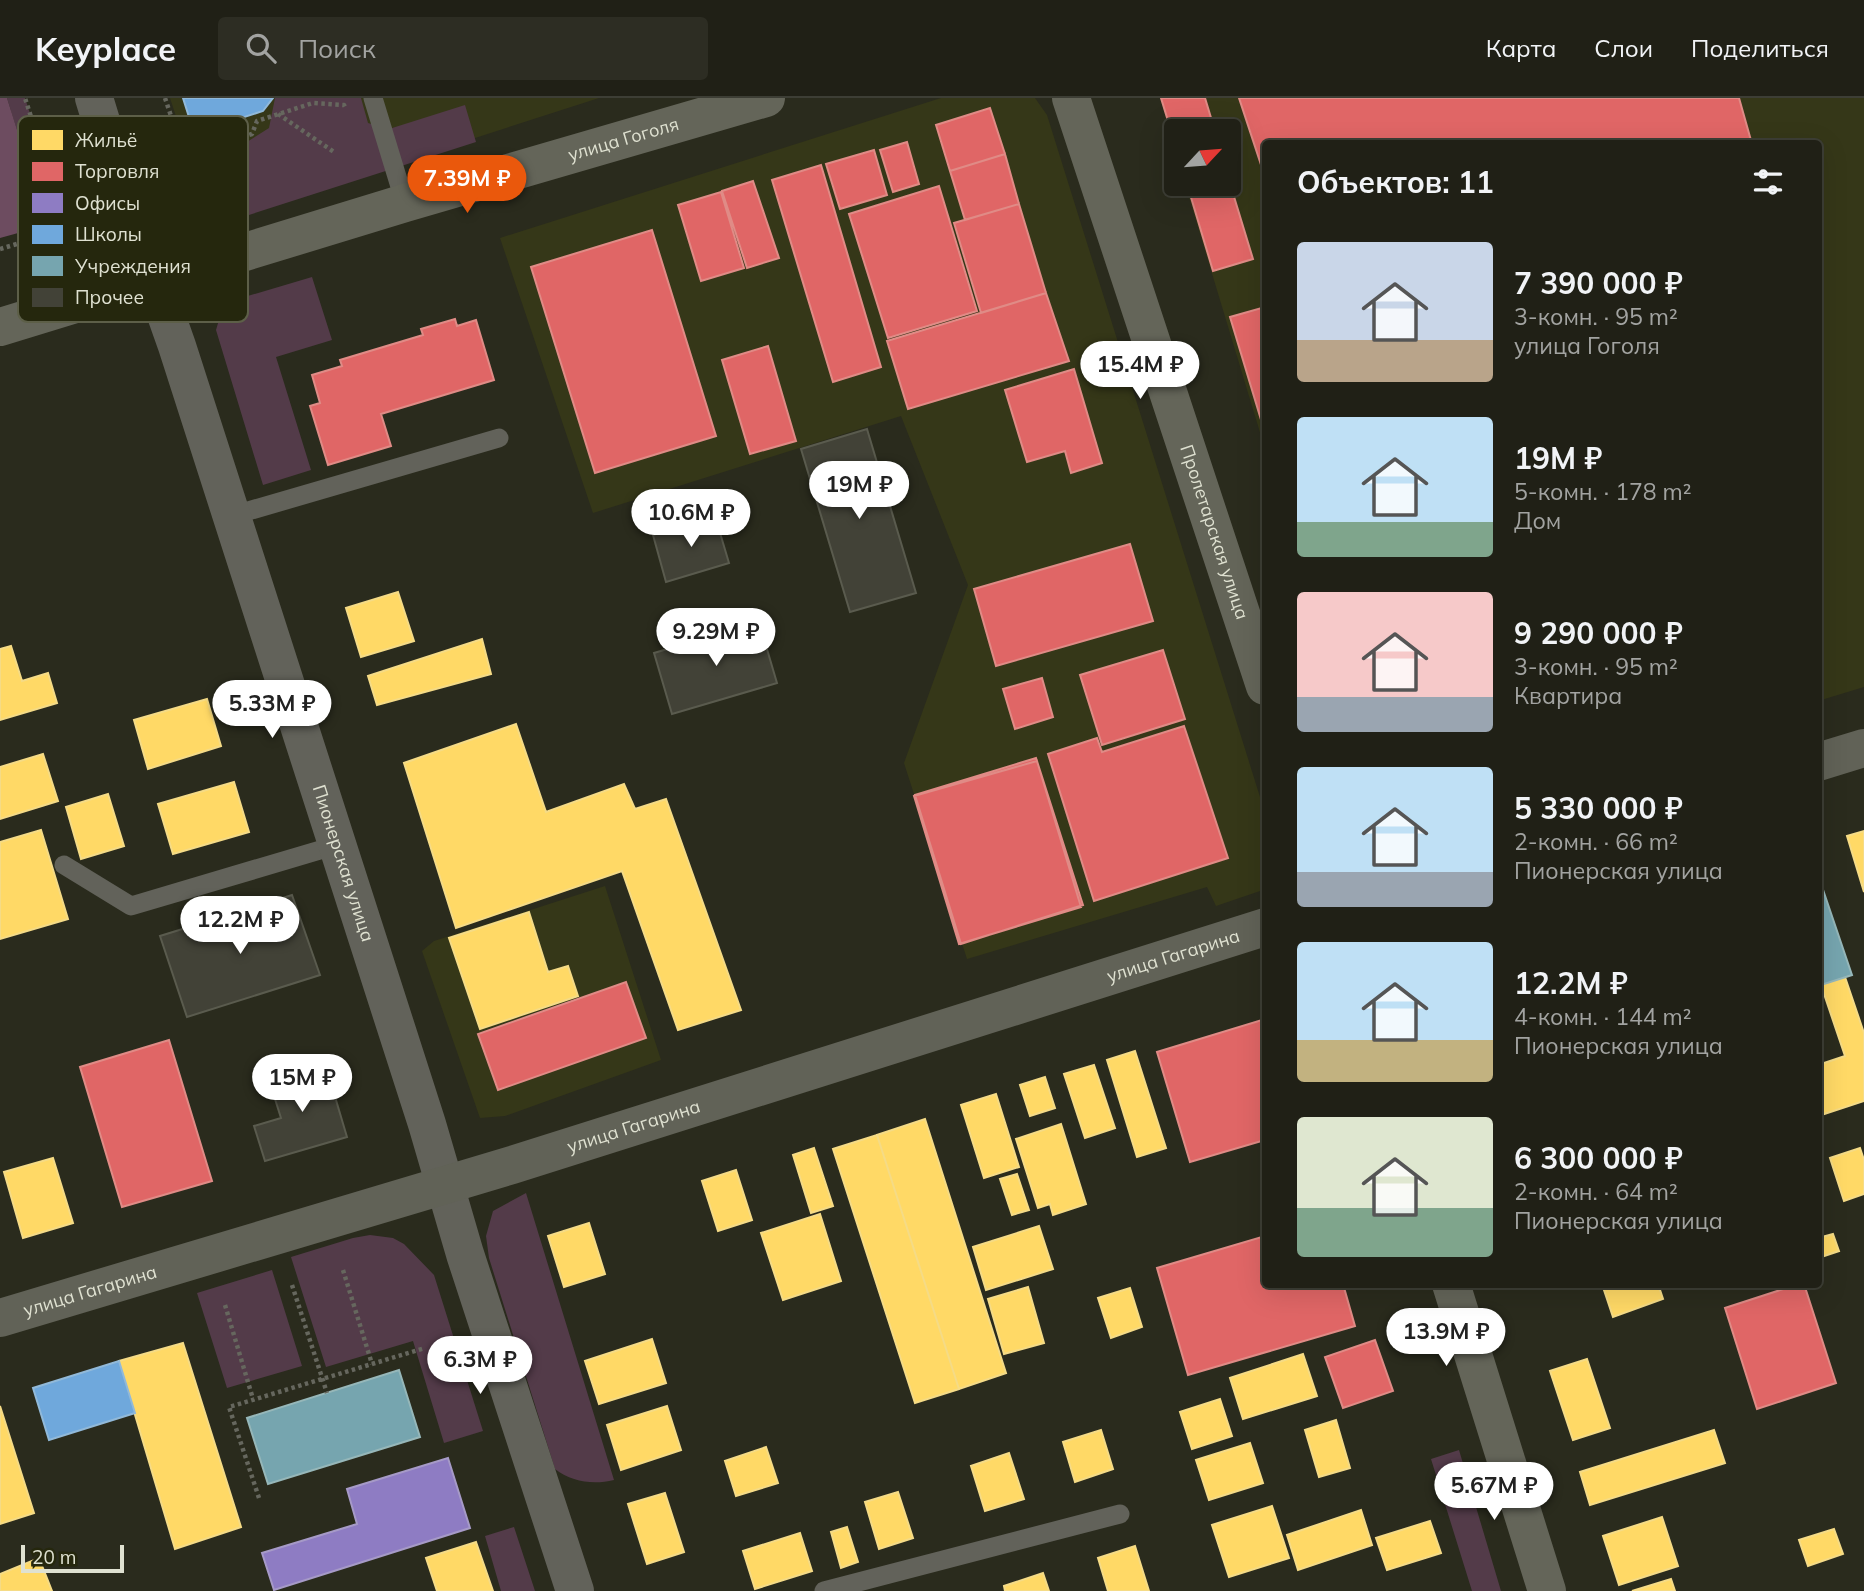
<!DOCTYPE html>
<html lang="ru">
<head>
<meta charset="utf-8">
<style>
	:root { --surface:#202016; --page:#2d2d23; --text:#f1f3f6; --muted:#a2a3a1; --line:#3d3e35; --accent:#ea580c }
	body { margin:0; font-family:Mulish,sans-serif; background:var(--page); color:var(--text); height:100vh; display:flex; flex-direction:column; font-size:26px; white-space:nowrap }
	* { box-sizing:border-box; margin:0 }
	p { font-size:23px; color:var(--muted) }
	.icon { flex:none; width:38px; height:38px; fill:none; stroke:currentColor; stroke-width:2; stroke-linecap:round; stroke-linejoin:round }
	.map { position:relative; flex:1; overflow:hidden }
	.panel { position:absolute; left:1262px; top:42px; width:560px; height:1148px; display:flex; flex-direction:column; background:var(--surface); border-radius:7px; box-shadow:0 7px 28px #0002,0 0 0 2px var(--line) }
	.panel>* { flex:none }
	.needle { width:46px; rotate:64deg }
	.fabs { position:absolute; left:1164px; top:21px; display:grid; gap:14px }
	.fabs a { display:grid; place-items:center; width:77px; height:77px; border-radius:7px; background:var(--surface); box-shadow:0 7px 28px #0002,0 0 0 2px var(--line); font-size:35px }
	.scale { position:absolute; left:21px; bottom:18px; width:103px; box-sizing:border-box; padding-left:7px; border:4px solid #dfe1d1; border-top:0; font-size:19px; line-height:24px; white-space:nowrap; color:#dfe1d1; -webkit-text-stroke:5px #25270d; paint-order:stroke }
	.price { position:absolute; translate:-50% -60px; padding:0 16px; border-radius:24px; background:#fff; color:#222; font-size:23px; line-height:46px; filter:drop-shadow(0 2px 4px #0008) }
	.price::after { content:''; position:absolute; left:50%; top:42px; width:21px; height:16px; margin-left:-10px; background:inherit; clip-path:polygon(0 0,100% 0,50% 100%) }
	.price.current { background:var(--accent); color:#fff }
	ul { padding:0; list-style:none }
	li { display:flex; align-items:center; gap:21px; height:175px; padding:0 35px }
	li span { display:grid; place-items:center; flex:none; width:196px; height:140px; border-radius:7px; color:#555 }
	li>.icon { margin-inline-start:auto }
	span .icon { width:84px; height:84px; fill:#fffc; stroke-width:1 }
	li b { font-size:30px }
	h2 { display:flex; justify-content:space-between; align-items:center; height:84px; padding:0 35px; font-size:30px }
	header { display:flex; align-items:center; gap:42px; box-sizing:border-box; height:98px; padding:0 35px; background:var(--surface); border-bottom:2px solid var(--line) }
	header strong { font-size:33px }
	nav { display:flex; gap:38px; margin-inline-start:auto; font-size:24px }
	.search { width:490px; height:63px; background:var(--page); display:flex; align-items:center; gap:18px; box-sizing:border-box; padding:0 24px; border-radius:7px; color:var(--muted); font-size:26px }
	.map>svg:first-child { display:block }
	.built { fill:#353718 }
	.green { fill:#533b49 }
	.forest { fill:#6d4c60 }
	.homes { fill:#ffd966; stroke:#f5db86; stroke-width:2 }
	.shops { fill:#e06666; stroke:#e08b86; stroke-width:2 }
	.offices { fill:#8e7cc3; stroke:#a69ac7; stroke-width:2 }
	.schools { fill:#6fa8dc; stroke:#91b9d9; stroke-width:2 }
	.public { fill:#76a5af; stroke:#96b7b9; stroke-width:2 }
	.building { fill:#424237; stroke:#5a5b4e; stroke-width:2 }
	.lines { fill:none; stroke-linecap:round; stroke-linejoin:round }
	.path { stroke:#66675e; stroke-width:4.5; stroke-dasharray:3.5 3.5; stroke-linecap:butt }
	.service { stroke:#62625a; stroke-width:19 }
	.minor { stroke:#62625a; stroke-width:38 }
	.secondary { stroke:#646559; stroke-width:38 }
	.primary { stroke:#616257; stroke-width:38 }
	.labels { text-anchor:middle; stroke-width:7; stroke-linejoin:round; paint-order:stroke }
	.street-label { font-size:18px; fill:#dfe1d1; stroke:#25270d }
	.key { fill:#25270d; stroke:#5d5f48; stroke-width:2 }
	.key-label { font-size:19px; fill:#dfe1d1 }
</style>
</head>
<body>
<header>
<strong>Keyplace</strong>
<div class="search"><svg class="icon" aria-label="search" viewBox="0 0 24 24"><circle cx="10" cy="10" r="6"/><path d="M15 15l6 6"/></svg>Поиск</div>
<nav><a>Карта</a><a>Слои</a><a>Поделиться</a></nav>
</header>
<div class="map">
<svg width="1864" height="1493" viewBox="0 0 1864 1493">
	<rect width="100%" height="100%" fill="#2a2b1d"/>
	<path class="built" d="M170,0H599L211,125Z
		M941,0H1035L1047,17L1265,715V788L1263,792L1216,808L1207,789L967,861L904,665L968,487L901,318L593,415L500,140Z
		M1160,0H1864V589L1818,603V46H1265V351L1185,86H1228V33H1176V54Z
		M605,788L661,962L505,1018L480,1020L422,853L434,843Z"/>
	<path class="green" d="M7,0H25L67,131L49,136Z
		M275,0H361L368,25L389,31L465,7L476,44L224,125L209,78L178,88L168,57L178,55L186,60L212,46L239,49L269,30Z
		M312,179L332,242L276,259L311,372L263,387L216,232L224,205Z
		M526,1095L614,1382C593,1387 572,1384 555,1371L489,1160L486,1138L493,1113Z
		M370,1137L393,1140L404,1146L434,1177L483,1333L444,1345L413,1243L326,1269L291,1159L353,1140Z
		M272,1172L302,1268L227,1290L197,1195Z
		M1459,1352L1501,1493H1472L1431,1361Z
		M514,1429L535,1493H501L485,1438Z"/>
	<path class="forest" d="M0,0H7L47,127L0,140Z"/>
	<path class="homes" d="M398,494L414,543L361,559L346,510Z
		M482,541L491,576L377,607L368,578Z
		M11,548L22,583L48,575L57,605L0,622V551Z
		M207,601L221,648L148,671L134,622Z
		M516,626L546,714L624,686L635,711L666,701L741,912L678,932L622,773L456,830L404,665Z
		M43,656L58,703L0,721V669Z
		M234,684L249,734L173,756L158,706Z
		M108,696L124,748L81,761L66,709Z
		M41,732L68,821L0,841V744Z
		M1864,733V794L1847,738Z
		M529,814L548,874L568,868L578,898L480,931L449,840Z
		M1845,879L1864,935V1003L1818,1018V967L1845,958L1821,887Z
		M1135,953L1166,1050L1137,1059L1107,962Z
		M1094,967L1115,1030L1085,1040L1064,976Z
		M1045,979L1055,1010L1030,1018L1020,987Z
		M996,996L1019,1069L984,1080L961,1007Z
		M925,1021L1006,1275L959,1291L877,1037Z
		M1061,1026L1086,1106L1053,1117L1050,1106L1038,1110L1016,1041Z
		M877,1037L959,1291L915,1305L833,1051Z
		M814,1050L833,1108L811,1115L793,1057Z
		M1860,1050L1864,1062V1096L1844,1103L1830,1060Z
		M53,1060L73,1125L23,1140L4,1074Z
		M736,1072L752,1122L718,1133L702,1083Z
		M1017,1076L1029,1112L1012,1117L1000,1081Z
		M820,1116L841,1183L783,1202L761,1135Z
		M589,1125L605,1176L564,1189L548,1138Z
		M1039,1128L1053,1171L986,1192L973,1149Z
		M1833,1136L1839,1153L1818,1160V1140Z
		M1602,1186H1658L1663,1201L1613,1219Z
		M1028,1189L1044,1245L1004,1256L988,1201Z
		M1130,1190L1142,1229L1111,1240L1098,1200Z
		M652,1241L666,1285L599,1306L585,1263Z
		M183,1245L241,1429L175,1451L119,1263Z
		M1303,1256L1317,1298L1243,1321L1230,1280Z
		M1587,1261L1610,1330L1573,1342L1550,1273Z
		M1220,1301L1232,1338L1192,1351L1180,1314Z
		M0,1308L34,1415L0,1426Z
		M667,1308L681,1352L621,1372L607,1327Z
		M1336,1322L1350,1370L1319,1379L1305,1332Z
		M1101,1332L1113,1371L1075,1384L1063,1344Z
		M1714,1332L1725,1365L1590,1407L1580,1374Z
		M1250,1345L1263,1385L1209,1402L1196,1362Z
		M766,1349L778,1385L736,1398L725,1363Z
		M1009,1355L1024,1401L985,1413L971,1368Z
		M898,1394L913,1440L879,1451L865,1404Z
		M665,1395L684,1454L647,1466L628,1406Z
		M1272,1408L1289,1460L1229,1479L1212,1427Z
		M1361,1412L1372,1447L1298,1472L1287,1437Z
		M1662,1419L1678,1468L1619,1487L1603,1438Z
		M1430,1423L1441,1455L1387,1472L1376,1440Z
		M847,1429L858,1464L841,1470L831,1434Z
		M1834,1431L1843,1456L1808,1468L1799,1442Z
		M800,1435L812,1473L755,1491L743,1453Z
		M476,1444L493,1493H437L426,1460Z
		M1135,1448L1149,1493H1108L1098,1460Z
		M39,1460L52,1493H0V1476Z
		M1043,1475L1049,1493H1005L1004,1488Z
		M1671,1481L1675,1493H1632Z"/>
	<path class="shops" d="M1161,0H1205L1215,33H1176V49Z
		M1239,0H1739L1752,46H1265V79Z
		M990,10L1005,56L950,73L936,27Z
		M907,44L919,86L893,94L880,52Z
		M874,52L887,97L840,111L826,66Z
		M1005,56L1019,106L965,122L950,73Z
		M821,67L881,269L833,284L772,82Z
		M1228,79L1253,161L1213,173L1187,86H1228Z
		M753,83L779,160L747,170L722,93Z
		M939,88L977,213L888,240L849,116Z
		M721,94L744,170L701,183L678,107Z
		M1019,106L1046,195L981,215L954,125Z
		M652,132L716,338L595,375L531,169Z
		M1046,195L1069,263L908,311L887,243Z
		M1265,209V335L1230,219Z
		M455,221L457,228L476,222L494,282L381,316L391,348L328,367L310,308L320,305L312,277L342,268L340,262L423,237L421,231Z
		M768,248L796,343L750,356L722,262Z
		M1074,271L1102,365L1071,375L1065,353L1027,364L1005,292Z
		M1130,446L1153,523L996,568L974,491Z
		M1163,552L1185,621L1102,647L1080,577Z
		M1042,580L1053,619L1015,631L1003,591Z
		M1184,628L1228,760L1094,803L1048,656L1097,640L1102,654Z
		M1036,660L1083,807L961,846L915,697Z
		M1037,663L1081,809L959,846L914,698Z
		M626,884L646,940L498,992L478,936Z
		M1265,921V1042L1190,1064L1157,954Z
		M169,942L212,1083L122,1109L80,969Z
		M1265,1138V1186H1343L1355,1228L1188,1277L1157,1170Z
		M1799,1186H1804L1836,1285L1757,1311L1725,1210Z
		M1375,1242L1393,1293L1343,1310L1325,1259Z"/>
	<path class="offices" d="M448,1360L470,1430L274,1492L262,1455L357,1426L347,1391Z"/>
	<path class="schools" d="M183,0H273L263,13L194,35Z
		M119,1263L135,1315L49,1342L33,1290Z"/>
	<path class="public" d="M1818,777L1852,877L1818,888Z
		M399,1272L420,1339L268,1386L247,1320Z"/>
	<path class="building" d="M867,331L916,495L850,514L801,351Z
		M715,418L729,465L666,484L653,437Z
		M759,524L777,585L672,616L654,555Z
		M292,797L320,877L187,919L160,838Z
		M325,965L347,1039L265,1063L254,1028L281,1020L269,982Z"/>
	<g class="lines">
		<path class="path" d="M165,0L181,48
			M278,16L334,54
			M156,55L210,37L231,43L252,36L257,23L313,5L344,7L346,11
			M0,151L67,131L25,0
			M343,1172L372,1266
			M292,1187L327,1295
			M225,1207L253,1301
			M259,1400L229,1309L425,1250"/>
		<path class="service" d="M373,0L405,105
			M231,418L499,340
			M64,767L131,808L337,747
			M824,1493L1120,1416"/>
		<path class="minor" id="s1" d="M94,0L123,95L177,248L427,1026L465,1156L575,1493"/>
		<g class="secondary">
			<path id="s2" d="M1071,0L1265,588"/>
			<path id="s3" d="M0,229L405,105L766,0"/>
			<path d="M1451,1186L1547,1493"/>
		</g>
		<g class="primary">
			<path d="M1818,664L1864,650"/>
			<path id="s4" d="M0,1220L512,1067L1265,829"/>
		</g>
	</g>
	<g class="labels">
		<g class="street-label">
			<text dy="6" stroke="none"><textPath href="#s3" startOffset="651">улица Гоголя</textPath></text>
			<text dy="6" stroke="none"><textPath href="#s2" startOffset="457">Пролетарская улица</textPath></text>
			<text dy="6" stroke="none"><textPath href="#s1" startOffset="805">Пионерская улица</textPath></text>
			<text dy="6" stroke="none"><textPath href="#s4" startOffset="1228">улица Гагарина</textPath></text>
			<text dy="6" stroke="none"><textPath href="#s4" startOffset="662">улица Гагарина</textPath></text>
			<text dy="6" stroke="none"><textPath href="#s4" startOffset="94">улица Гагарина</textPath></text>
		</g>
	</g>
	<rect x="18" y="18" width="230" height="206" rx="10" class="key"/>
	<rect x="32" y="32" width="31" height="20" fill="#ffd966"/>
	<rect x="32" y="64" width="31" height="19" fill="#e06666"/>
	<rect x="32" y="95" width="31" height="20" fill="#8e7cc3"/>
	<rect x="32" y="127" width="31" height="19" fill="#6fa8dc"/>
	<rect x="32" y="158" width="31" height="20" fill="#76a5af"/>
	<rect x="32" y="190" width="31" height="19" fill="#424237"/>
	<g class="key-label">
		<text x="75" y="49">Жильё</text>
		<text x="75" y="80">Торговля</text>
		<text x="75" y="112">Офисы</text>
		<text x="75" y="143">Школы</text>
		<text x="75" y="175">Учреждения</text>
		<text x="75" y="206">Прочее</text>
	</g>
</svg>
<div class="fabs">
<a><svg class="needle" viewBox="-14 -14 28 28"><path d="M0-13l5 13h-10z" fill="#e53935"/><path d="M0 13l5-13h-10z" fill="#a2a3a1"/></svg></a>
</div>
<div class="scale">20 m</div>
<b class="price current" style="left:467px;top:117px">7.39M ₽</b>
<b class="price" style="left:1140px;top:303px">15.4M ₽</b>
<b class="price" style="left:859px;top:423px">19M ₽</b>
<b class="price" style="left:691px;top:451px">10.6M ₽</b>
<b class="price" style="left:716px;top:570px">9.29M ₽</b>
<b class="price" style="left:272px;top:642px">5.33M ₽</b>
<b class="price" style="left:240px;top:858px">12.2M ₽</b>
<b class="price" style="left:302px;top:1016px">15M ₽</b>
<b class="price" style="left:1446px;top:1270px">13.9M ₽</b>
<b class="price" style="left:480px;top:1298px">6.3M ₽</b>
<b class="price" style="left:1494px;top:1424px">5.67M ₽</b>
<section class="panel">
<h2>Объектов: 11<svg class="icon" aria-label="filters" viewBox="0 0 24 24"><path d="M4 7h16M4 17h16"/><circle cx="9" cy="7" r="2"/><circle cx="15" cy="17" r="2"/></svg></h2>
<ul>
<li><span style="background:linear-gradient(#c9d6e8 70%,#b9a48a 0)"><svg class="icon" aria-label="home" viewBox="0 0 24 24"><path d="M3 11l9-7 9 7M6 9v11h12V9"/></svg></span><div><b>7 390 000 ₽</b><p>3-комн. · 95 m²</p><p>улица Гоголя</p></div></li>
<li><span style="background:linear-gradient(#bfe0f5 75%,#7fa58c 0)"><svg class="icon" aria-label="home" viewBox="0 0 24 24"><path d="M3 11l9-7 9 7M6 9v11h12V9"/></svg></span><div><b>19M ₽</b><p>5-комн. · 178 m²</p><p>Дом</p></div></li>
<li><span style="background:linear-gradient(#f6c9c9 75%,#9aa5b1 0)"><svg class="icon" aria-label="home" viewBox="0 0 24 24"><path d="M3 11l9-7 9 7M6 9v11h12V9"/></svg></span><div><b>9 290 000 ₽</b><p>3-комн. · 95 m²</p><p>Квартира</p></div></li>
<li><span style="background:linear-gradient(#bfe0f5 75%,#9aa5b1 0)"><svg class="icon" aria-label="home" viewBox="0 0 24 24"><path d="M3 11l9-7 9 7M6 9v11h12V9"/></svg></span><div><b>5 330 000 ₽</b><p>2-комн. · 66 m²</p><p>Пионерская улица</p></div></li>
<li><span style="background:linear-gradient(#bfe0f5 70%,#c2b280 0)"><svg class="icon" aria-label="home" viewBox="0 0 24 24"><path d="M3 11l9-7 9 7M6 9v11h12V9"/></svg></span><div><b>12.2M ₽</b><p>4-комн. · 144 m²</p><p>Пионерская улица</p></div></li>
<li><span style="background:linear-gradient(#dfe7d0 65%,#7fa58c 0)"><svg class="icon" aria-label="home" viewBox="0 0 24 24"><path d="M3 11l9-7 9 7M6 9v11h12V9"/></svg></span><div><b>6 300 000 ₽</b><p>2-комн. · 64 m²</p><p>Пионерская улица</p></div></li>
</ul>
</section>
</div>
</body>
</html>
